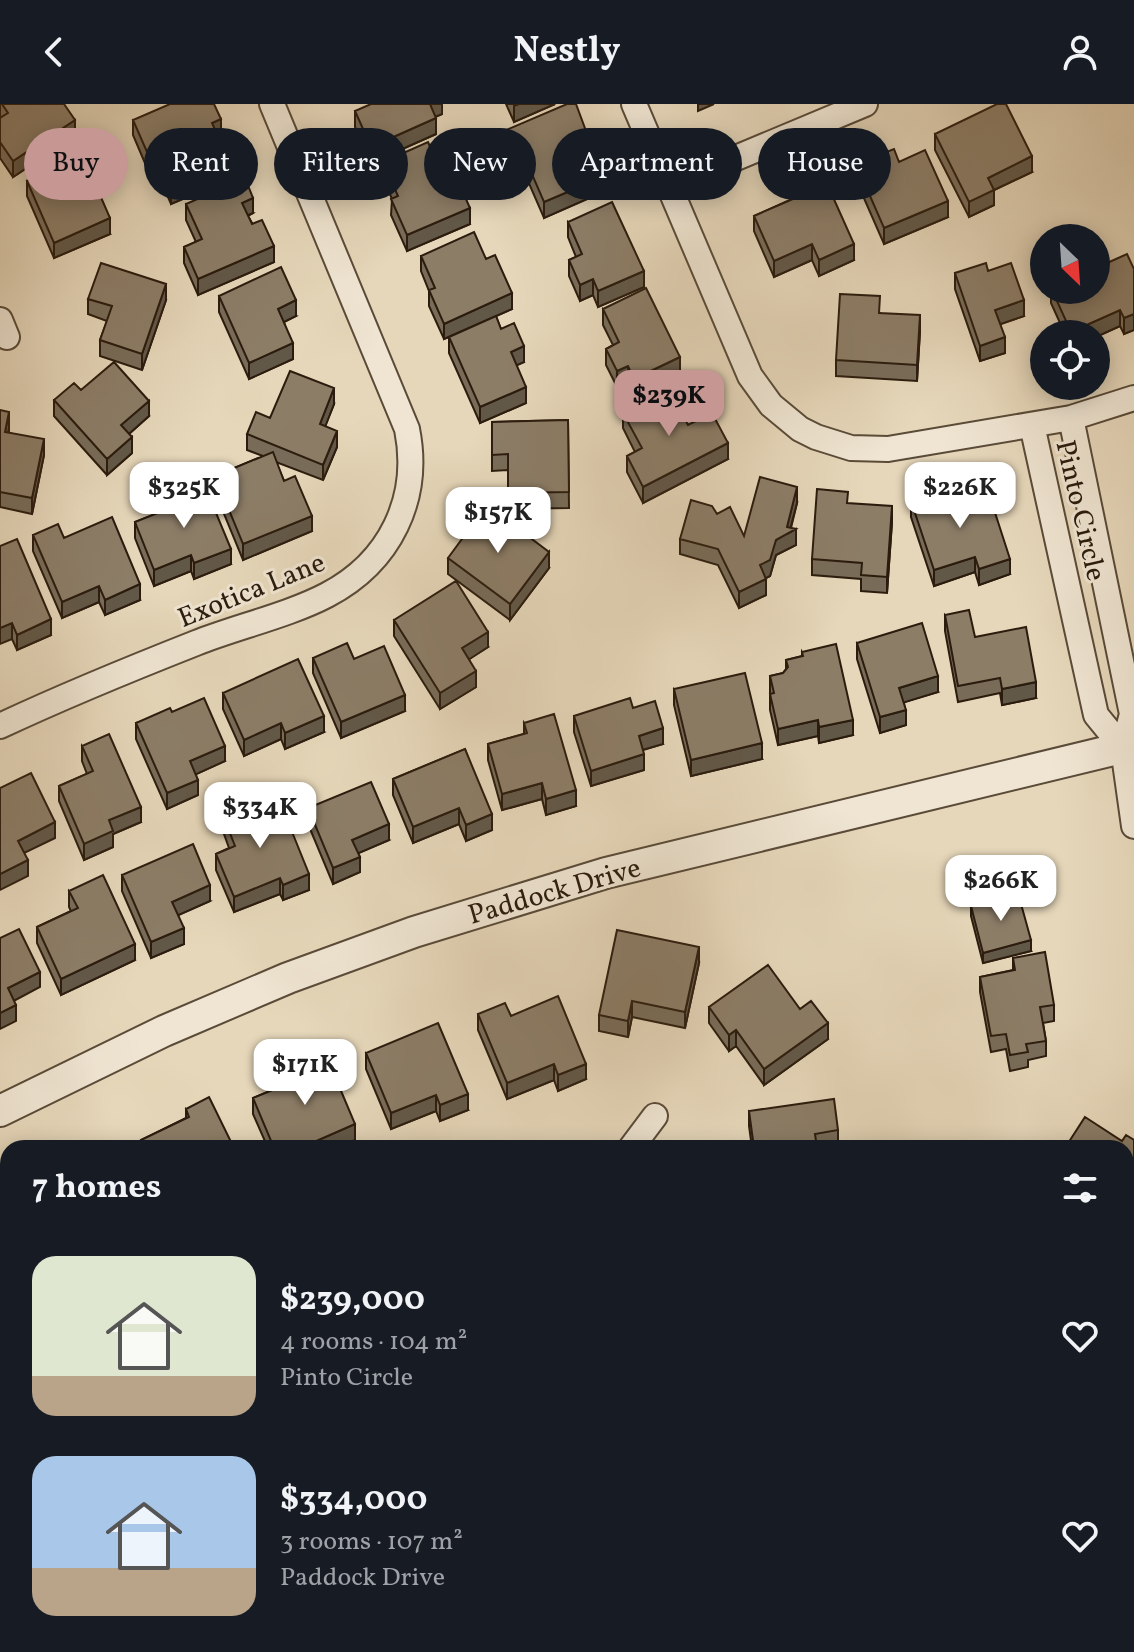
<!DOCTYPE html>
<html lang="en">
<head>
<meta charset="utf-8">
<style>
	:root { --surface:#171b24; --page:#20242c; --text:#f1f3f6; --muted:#9ea1a6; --accent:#c59692 }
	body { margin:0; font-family:Vollkorn,serif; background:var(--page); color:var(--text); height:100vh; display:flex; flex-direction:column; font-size:30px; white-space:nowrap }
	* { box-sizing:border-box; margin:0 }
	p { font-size:26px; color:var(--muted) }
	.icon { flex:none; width:44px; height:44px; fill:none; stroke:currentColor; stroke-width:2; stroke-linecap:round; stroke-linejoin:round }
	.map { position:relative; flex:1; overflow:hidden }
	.details { position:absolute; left:0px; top:1036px; width:1134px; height:512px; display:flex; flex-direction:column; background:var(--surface); border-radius:24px 24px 0 0; box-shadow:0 4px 20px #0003 }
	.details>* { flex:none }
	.hud { position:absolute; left:24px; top:24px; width:1086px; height:72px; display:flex; gap:16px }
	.needle { width:52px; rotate:155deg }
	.buttons { position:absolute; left:1030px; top:120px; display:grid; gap:16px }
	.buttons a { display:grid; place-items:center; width:80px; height:80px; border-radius:50%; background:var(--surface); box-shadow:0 4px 20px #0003; font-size:40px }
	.price { position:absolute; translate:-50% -68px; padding:0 18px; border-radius:16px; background:#fff; color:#222; font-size:26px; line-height:52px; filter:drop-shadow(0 2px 4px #0008) }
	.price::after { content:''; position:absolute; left:50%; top:48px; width:24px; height:18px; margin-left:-12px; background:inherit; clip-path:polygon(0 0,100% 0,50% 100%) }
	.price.active { background:var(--accent); color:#111 }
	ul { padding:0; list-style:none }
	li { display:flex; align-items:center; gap:24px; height:200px; padding:0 32px }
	li span { display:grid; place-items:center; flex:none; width:224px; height:160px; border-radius:24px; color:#555 }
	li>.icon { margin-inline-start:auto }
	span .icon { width:96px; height:96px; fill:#fffc; stroke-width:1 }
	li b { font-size:34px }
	h2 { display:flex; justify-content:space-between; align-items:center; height:96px; padding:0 32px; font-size:34px }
	.tag { padding:0 28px; border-radius:36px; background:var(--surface); box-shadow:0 4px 20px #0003; font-size:28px; line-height:72px }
	.tag.active { background:var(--accent); color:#111 }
	header { display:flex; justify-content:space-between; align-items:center; height:104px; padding:0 32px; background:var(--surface); font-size:36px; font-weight:700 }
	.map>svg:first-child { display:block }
	.water { fill:#a69780; stroke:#756652; stroke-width:2 }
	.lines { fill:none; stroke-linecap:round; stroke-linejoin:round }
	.minor-casing { stroke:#5a4b39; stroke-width:28 }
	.tertiary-casing { stroke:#5a4b39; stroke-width:34 }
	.minor { stroke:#efe5d2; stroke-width:24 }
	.tertiary { stroke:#efe5d2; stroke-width:30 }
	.wall { fill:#786c59; stroke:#2b1c0e; stroke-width:2 }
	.shaded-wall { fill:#625848; stroke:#2b1c0e; stroke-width:2 }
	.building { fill:#8c7d67; stroke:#2b1c0e; stroke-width:2 }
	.labels { text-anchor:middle; stroke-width:6; stroke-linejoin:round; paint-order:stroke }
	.street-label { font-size:28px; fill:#2b1c0e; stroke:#efe5d2 }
</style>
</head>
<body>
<header><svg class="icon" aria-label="back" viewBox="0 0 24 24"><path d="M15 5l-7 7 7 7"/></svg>Nestly<svg class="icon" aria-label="person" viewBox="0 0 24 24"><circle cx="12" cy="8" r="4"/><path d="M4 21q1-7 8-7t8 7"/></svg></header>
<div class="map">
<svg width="1134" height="1548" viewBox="0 0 1134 1548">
	<rect width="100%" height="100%" fill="#e6d7ba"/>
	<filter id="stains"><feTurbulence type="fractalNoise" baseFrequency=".0025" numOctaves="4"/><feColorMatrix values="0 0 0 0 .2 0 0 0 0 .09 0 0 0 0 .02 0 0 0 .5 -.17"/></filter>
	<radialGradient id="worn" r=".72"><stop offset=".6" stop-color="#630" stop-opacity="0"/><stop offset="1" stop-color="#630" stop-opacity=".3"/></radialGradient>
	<path class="water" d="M1134,1419V1548H1079L1075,1540H1126V1423Z"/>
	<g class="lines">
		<defs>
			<path id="minor" d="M634,0L750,272L771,301L800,325L816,333L851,344L888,345L1071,314L1134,294
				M669,82L865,0
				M0,216L7,233
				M1071,314L1132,610L1123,644L1134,722
				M1032,321L1096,611L1123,644
				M0,622C64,592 130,565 196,539C236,523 289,511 327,491C390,458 421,395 407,325L272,0
				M631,1044L655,1012
				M0,1294L8,1289
				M0,1440L8,1455
				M52,1540L56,1548
				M828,1540L832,1548
				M401,1548L402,1546"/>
			<path id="tertiary" d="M0,1007L164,927L288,874L414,828L606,769L1134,641"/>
		</defs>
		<use href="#minor" class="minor-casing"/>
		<use href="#tertiary" class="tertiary-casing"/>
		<use href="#minor" class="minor"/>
		<use href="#tertiary" class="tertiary"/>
	</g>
	<path class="wall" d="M0,0H64L75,32L13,73L0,54Z
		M442,0V10L435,13L436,30L371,59L355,23V7Z
		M506,0H555L514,18Z
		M133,16L221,31L218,32L230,75L171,100L154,61L147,64L133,31Z
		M497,30L603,88L544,114L528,77L513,83L497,46Z
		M935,30L1032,68L994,86V101L969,113L935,46Z
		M383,58L442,70L470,120L407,147L391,111L392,95L383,74Z
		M899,58L948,113L884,140L856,76V60Z
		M27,77L110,130L54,154L27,92Z
		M790,89L854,156L819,172L812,156L774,173L754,127V112L790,96Z
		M186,100L253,109L248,112L274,158L198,191L184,159V143L196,138L186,116Z
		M568,118L644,183L598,203L593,191L580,197L569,172V156L576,153L568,133Z
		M421,152L486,155L512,205L496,212L501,225L524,258L516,261L526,299L480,319L449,249V233L444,235L429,202V187L421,167Z
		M1134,165V226L1124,230L1120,222L1096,233V230H1065L1051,199V186H1096Z
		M988,167L1024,212L1000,220L1005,249L980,257L955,185V169Z
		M219,192L296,212L284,218L293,255L249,275L219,208Z
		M88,195L166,196L142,266L100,252V236L107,217L88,210Z
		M603,205L680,268L634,290L628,277L617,283L606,261V245L613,241L603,221Z
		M880,209L920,227L917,277L836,272V256Z
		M81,286L149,312L129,330L132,349L107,371L54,312V296Z
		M334,300L325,322L337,343L323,376L276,358L284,377L312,427L243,456L215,388V372L263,352L247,346V330L270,314Z
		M0,306L9,324V328L44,351L32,410L0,403Z
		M623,309L688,321L728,355L643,399L627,368V352L635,348L623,324Z
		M568,316L569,404L508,405V366L492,367V318Z
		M171,393L231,460L194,475L191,467L154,482L135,434V418L171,404Z
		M911,397L948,400L1010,470L979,481L975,468L934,482L911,413Z
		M797,399L791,424L796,441L776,451L770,472L766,474V491L739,504L718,461L680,450V435L717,410L744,432Z
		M848,400L892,418L887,489L861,487V475L812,471V455Z
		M33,431L64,434L140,496L105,511L99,498L62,514L33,447Z
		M0,442L51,531L17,546L12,535Z
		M448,454L549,464L510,516L448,470Z
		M945,511L1036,594L1002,601L1000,589L958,598L945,527Z
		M394,516L488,543L469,555L476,583L440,605L394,532Z
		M857,539L938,588L904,598L906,621L880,629L857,555Z
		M802,548L853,631L819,639L818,632L778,641L770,606V572L783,569L786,565V556L802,552Z
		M313,554L354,555L405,607L341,634L313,569Z
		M674,585L762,655L691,672L674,601Z
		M223,589L324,628L285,645L281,635L244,652L223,605Z
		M633,604L663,640L643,646L644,666L591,682L574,628V612Z
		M172,608L225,657L196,670L198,691L167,705L136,635V619Z
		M524,619L576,702L546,711L542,695L502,706L488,656V640L524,630Z
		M82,642L141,718L113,730V743L84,756L59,697V682L87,670L82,657Z
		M465,645L492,726L466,737L459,720L413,739L393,691V675Z
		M308,704L389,736L358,749L360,768L333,780L308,720Z
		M274,712L309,786L283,796L280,790L234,808L216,766V750L229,744L224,730V714Z
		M122,771L210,797L178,811L184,840L151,854L122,787Z
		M69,787L135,856L61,891L37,839V823L71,807L69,803Z
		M971,802L1031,847L983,859L971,812Z
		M1013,854L1054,901V917L1043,919L1046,937V952L1028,956V963L1010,967L1006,945L991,948L980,888V873L1013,866Z
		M699,859L685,924L632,913L628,933L599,927V911Z
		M709,903L800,905L828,935L764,981L736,942L729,947L709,919Z
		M478,910L511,912L586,975L558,987L554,976L507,995L478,926Z
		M366,949L468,1006L440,1017L436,1007L391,1025L366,965Z
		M299,960L355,1036L336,1044H268L253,1010V994L299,975Z
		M186,1005L234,1044H141V1036L186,1014Z
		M749,1007L838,1026V1042L825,1044H752L749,1022Z
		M127,1540H219L221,1548H128Z
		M669,1540H740L722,1548H672Z
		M922,1540H1007V1541L992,1548H926Z"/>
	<path class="shaded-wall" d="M430,0H442V10L430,15Z
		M519,0H555L514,18V2Z
		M698,0H714L698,7Z
		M436,14V30L371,59V43Z
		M221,15V31L212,35V19Z
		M75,16V32L13,73V57Z
		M154,45V61L147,64V48Z
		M1032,52V68L994,86V101L969,113V98L988,74Z
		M230,59V75L171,100V84Z
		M528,61V77L513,83V67Z
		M603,73V88L544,114V98Z
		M253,94V109L242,114V99Z
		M948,97V113L884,140V124Z
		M470,104V120L407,147V131Z
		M110,114V130L54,154V139Z
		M812,140V156L774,173V157Z
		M854,140V156L819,172V156Z
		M274,142V158L198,191V175Z
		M644,167V183L598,203V187Z
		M593,175V191L580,197V181Z
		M166,180V196L142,266V250Z
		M512,189V205L444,235V220Z
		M296,196V212L278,221V205Z
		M1024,196V212L995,222V206Z
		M1120,206V222L1096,233V230H1071V228Z
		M1134,210V226L1124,230V214Z
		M920,211V227L917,277V261Z
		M1005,233V249L980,257V242Z
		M293,239V255L249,275V259Z
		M524,242V258L511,264V248Z
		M680,253V268L634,290V275Z
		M628,262V277L617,283V267Z
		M526,283V299L480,319V303Z
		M334,284V300L320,336V320Z
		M149,297V312L121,337V321Z
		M9,308V324L5,343V328Z
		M337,327V343L323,376V361Z
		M132,333V349L107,371V355Z
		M44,335V351L32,410V394Z
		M728,339V355L643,399V383Z
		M797,383V399L789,429L796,425V441L776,451L770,472L760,477V461L776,436L787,423Z
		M892,402V418L887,489V473Z
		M312,412V427L243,456V440Z
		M231,445V460L194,475V459Z
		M549,448V464L510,516V500Z
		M191,451V467L154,482V466Z
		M975,453V468L934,482V466Z
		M1010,455V470L979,481V465Z
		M766,475V491L739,504V488Z
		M140,480V496L105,511V496Z
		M99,482V498L62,514V498Z
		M51,515V531L17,546V531Z
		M12,519V535L0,540V524Z
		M488,528V543L462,560V544Z
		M476,567V583L440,605V589Z
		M938,572V588L899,600V584Z
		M1036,578V594L1002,601V585Z
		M405,591V607L341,634V618Z
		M906,606V621L880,629V613Z
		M324,612V628L285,645V629Z
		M818,616V632L778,641V625Z
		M853,616V631L819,639V623Z
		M281,619V635L244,652V636Z
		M663,624V640L639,647V632Z
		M762,639V655L691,672V656Z
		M225,642V657L190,673V657Z
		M644,650V666L591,682V667Z
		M198,676V691L167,705V689Z
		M542,679V695L502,706V690Z
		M576,686V702L546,711V695Z
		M141,703V718L113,730V743L84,756V740L109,716Z
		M459,704V720L413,739V723Z
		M492,710V726L466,737V721Z
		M55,718V734L18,752V737Z
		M389,720V736L352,752V736Z
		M360,753V768L333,780V764Z
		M28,756V772L0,786V770Z
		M309,770V786L283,796V781Z
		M280,774V790L234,808V793Z
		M210,781V797L172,814V798Z
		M184,824V840L151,854V838Z
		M1031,836V847L983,859V849Z
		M135,840V856L61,891V875Z
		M699,843V859L685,924V908Z
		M40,868V883L8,900V884Z
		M632,897V913L628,933V917Z
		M16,901V917L0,925V909Z
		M828,919V935L764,981V965Z
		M736,926V942L729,947V931Z
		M554,960V976L507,995V979Z
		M586,960V975L558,987V971Z
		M468,990V1006L440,1017V1001Z
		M436,991V1007L391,1025V1009Z
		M355,1020V1036L336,1044H307V1041Z
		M1134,1077V1093L1126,1105V1090Z
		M8,1194V1210L0,1215V1199Z
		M704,1540H740L722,1548H686Z
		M973,1540H1007V1541L992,1548H954Z"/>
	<path class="building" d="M2,0H64L75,16L13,57L0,38V14L8,9Z
		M170,0H214L221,15L212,19L230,59L171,84L154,45L147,48L133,16Z
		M371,0H430L436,14L371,43L355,7Z
		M567,0H576L603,73L544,98L528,61L513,67L497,30Z
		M997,0H1006L1032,52L988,74L994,86L969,98L935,30Z
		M428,38L442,70L453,66L470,104L407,131L391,95L398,92L383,58Z
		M894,45L899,58L925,46L948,97L884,124L856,60Z
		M83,52L110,114L54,139L27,77Z
		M824,73L854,140L819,156L812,140L774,157L754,112L793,95L790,89Z
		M245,74L253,94L242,99L252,120L262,116L274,142L198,175L184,143L202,135L186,100Z
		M612,98L644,167L598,187L593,175L580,181L569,156L582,150L568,118Z
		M474,128L486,155L495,151L512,189L444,220L429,186L435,184L421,152Z
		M1127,150L1134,165V210L1124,214L1120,206L1071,228L1052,186H1096V164Z
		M101,159L166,180L142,250L100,236L112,202L88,195Z
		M986,159L988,167L1011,159L1024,196L995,206L1005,233L980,242L955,169Z
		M281,163L296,196L278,205L293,239L249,259L219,192Z
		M646,184L680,253L634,275L628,262L617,267L606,245L619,238L603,205Z
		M840,190L880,192L879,209L920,211L917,261L836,256Z
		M496,212L501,225L514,219L524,242L511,248L526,283L480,303L449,233Z
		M114,258L149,297L121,321L132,333L107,355L54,296L74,279L81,286Z
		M290,267L334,284L320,320L337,327L323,361L247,330L256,308L270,314Z
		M669,285L688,321L712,309L728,339L643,383L627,352L642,344L623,309Z
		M0,306L9,308L5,328L44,335L32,394L0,388Z
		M568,316L569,388L508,389V350L492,351V318Z
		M273,348L284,377L295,372L312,412L243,440L215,372Z
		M760,373L797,383L787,423L796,425L776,436L770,456L760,461L766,475L739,488L718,445L680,435L691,396L712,402L717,410L730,403L744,432Z
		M204,380L231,445L194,459L191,451L154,466L135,418L175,402L171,393Z
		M817,385L848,388L847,399L892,402L887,473L861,471L862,459L812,455Z
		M943,386L948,400L988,387L1010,455L979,465L975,453L934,466L911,397Z
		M487,401L549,448L510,500L448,454Z
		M112,413L140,480L105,496L99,482L62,498L33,431L58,420L64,434Z
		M17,435L51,515L17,531L12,519L0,524V442Z
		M456,477L488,528L462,544L476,567L440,589L394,516Z
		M969,506L975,533L1026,523L1036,578L1002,585L1000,574L958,582L945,511Z
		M922,519L938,572L899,584L906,606L880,613L857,539Z
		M347,539L354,555L384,542L405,591L341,618L313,554Z
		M836,540L853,616L819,623L818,616L778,625L770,590L774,589L770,572L783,569L788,563L786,556L803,552L802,548Z
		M298,555L324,612L285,629L281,619L244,636L223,589Z
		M745,569L762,639L691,656L674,585Z
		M204,594L225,642L190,657L198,676L167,689L136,619L170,604L172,608Z
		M630,594L633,604L655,597L663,624L639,632L644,650L591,667L574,612Z
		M554,610L576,686L546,695L542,679L502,690L488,640L527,629L524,619Z
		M109,630L141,703L109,716L113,727L84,740L59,682L93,667L82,642Z
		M465,645L492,710L466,721L459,704L413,723L393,675Z
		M31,669L55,718L18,737L28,756L0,770V684Z
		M371,678L389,720L352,736L360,753L333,764L308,704Z
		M268,696L274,712L284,708L309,770L283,781L280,774L234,793L216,750L235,742L224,714Z
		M193,740L210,781L172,798L184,824L151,838L122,771Z
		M103,771L135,840L61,875L37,823L78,804L69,787Z
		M1018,789L1031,836L983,849L971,802Z
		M19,825L40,868L8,884L16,901L0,909V834Z
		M617,826L699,843L685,908L632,897L628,917L599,911Z
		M1045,848L1054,901L1040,903L1046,937L1026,940L1028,948L1010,951L1006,930L991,932L980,873L1015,866L1013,854Z
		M768,861L800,905L811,897L828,919L764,965L736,926L729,931L709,903Z
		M558,892L586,960L558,971L554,960L507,979L478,910L505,899L511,912Z
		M438,919L468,990L440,1001L436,991L391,1009L366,949Z
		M325,949L355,1020L307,1041L308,1044H274L253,994L304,973L299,960Z
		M209,993L234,1044H145L141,1036L189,1013L186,1005Z
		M834,995L838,1026L815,1030L817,1044H754L749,1007Z
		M1085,1013L1122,1037L1126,1031L1134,1036V1077L1126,1090V1044H1065Z
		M2,1116L8,1127V1194L0,1199V1117Z
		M130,1540H219L221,1548H132Z
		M493,1540H568L570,1548H495Z
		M676,1540H704L686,1548H679Z
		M929,1540H973L954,1548H933Z"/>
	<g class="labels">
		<g class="street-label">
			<text transform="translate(1082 406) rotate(77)" y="10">Pinto Circle</text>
			<text transform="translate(251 485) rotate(-22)" y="10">Exotica Lane</text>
			<text transform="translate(554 786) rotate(-16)" y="10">Paddock Drive</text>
		</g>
	</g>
	<rect width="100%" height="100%" filter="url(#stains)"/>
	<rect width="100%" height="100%" fill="url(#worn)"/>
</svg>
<div class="buttons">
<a><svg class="needle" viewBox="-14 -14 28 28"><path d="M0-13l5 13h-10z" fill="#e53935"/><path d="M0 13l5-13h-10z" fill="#9ea1a6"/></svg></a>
<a><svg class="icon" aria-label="locate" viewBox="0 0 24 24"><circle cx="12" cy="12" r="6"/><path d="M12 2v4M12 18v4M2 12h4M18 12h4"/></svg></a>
</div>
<b class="price active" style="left:669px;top:334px">$239K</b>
<b class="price" style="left:184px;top:426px">$325K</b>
<b class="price" style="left:960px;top:426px">$226K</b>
<b class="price" style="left:498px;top:451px">$157K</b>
<b class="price" style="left:260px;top:746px">$334K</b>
<b class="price" style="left:1001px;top:819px">$266K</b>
<b class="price" style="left:305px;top:1003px">$171K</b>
<div class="hud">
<a class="tag active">Buy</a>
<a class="tag">Rent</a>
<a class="tag">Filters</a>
<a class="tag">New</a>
<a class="tag">Apartment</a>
<a class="tag">House</a>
</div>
<section class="details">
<h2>7 homes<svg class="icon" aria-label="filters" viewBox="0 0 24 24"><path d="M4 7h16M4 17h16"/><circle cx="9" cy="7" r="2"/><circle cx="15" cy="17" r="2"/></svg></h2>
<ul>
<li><span style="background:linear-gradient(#dfe7d0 75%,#b9a48a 0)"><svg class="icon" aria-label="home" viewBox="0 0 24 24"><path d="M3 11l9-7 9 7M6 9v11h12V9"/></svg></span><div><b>$239,000</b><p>4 rooms · 104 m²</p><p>Pinto Circle</p></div><svg class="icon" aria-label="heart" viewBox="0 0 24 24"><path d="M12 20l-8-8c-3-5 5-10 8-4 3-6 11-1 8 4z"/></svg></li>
<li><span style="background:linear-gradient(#a9c7e8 70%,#b9a48a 0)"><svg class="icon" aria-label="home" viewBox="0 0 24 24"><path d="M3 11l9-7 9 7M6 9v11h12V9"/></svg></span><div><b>$334,000</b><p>3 rooms · 107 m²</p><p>Paddock Drive</p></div><svg class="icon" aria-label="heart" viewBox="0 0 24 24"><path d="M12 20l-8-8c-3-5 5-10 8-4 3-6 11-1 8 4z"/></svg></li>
</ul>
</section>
</div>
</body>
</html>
